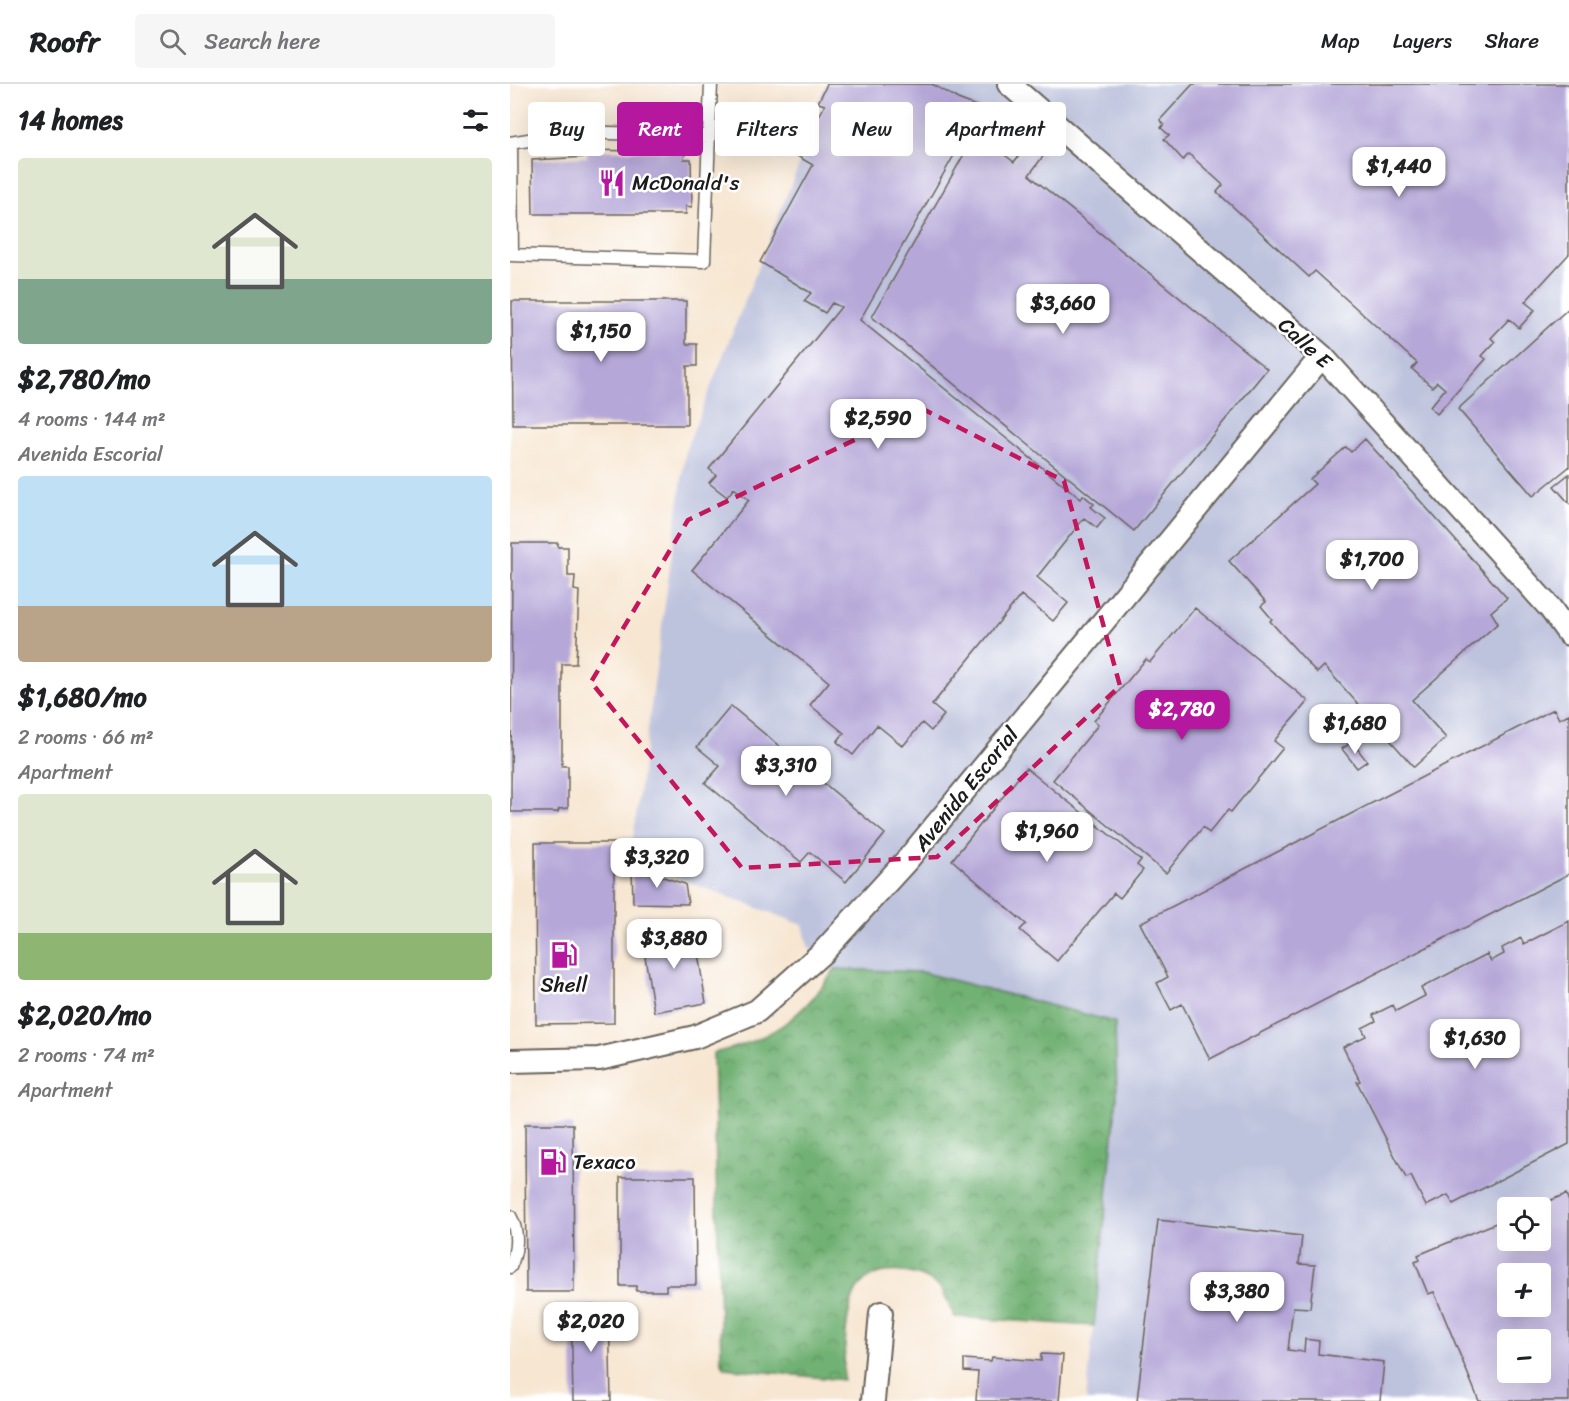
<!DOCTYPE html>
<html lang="en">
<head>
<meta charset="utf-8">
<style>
	:root { --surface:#fff; --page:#f6f6f6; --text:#202124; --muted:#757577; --line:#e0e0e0; --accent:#b5179e }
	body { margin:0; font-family:Sriracha,sans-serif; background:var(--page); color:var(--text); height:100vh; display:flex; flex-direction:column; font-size:22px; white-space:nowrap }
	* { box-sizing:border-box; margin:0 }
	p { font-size:20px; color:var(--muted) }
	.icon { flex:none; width:33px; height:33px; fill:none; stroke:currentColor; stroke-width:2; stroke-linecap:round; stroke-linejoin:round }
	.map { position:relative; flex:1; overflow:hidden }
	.sheet { display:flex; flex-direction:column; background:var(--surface); width:510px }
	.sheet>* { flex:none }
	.hud { position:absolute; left:18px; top:18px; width:570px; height:54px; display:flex; gap:12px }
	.controls { position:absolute; left:987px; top:1113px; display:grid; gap:12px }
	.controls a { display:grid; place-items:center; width:54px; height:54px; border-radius:6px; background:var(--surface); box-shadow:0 6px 24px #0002; font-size:30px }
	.price { position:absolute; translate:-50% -51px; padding:0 14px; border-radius:12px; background:#fff; color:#222; font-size:20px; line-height:39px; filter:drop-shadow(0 2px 3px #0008) }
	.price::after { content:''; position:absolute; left:50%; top:36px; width:18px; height:14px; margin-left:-9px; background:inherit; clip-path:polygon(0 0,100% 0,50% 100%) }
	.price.on { background:var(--accent); color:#fff }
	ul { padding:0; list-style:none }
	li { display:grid; align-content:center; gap:12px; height:318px; padding:0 18px }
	li span { display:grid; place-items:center; height:186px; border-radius:6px; color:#555 }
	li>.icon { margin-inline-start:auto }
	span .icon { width:108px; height:108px; fill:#fffc; stroke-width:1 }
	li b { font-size:26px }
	h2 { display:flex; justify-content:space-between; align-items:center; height:72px; padding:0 18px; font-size:26px }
	.chip { padding:0 21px; border-radius:6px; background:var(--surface); box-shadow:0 6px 24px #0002; font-size:21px; line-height:54px }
	.chip.on { background:var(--accent); color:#fff }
	header { display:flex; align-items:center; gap:36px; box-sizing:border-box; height:84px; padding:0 30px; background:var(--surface); border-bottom:2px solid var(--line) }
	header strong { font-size:28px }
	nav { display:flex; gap:33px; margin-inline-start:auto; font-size:21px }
	.search { width:420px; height:54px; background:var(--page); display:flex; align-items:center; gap:15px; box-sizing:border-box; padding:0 21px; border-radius:6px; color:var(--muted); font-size:22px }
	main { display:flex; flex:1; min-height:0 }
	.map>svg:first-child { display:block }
	.industrial { fill:#bec3dd; fill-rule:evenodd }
	.forest { fill:url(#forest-crowns); stroke:#466648; stroke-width:1.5 }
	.building { fill:#b5a7d8; fill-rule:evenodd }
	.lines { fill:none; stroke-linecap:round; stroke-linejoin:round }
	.service-casing { stroke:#69635b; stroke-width:15 }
	.minor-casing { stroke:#69635b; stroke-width:26 }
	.service { stroke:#fff; stroke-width:12 }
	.minor { stroke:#fff; stroke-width:22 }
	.marked { fill:none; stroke:#c2185b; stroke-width:4.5; stroke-dasharray:12 8; stroke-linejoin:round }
	.labels { text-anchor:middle; stroke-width:5; stroke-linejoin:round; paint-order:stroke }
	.poi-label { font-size:21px; fill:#1c1c1c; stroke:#fff; text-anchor:start }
	.street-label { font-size:21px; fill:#1c1c1c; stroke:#fff }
</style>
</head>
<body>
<header>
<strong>Roofr</strong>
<div class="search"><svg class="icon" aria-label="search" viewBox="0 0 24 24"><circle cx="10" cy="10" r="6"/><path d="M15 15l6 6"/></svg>Search here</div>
<nav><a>Map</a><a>Layers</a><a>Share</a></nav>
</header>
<main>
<section class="sheet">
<h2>14 homes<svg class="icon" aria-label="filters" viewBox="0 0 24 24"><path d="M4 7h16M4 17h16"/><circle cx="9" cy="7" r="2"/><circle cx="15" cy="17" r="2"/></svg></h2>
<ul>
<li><span style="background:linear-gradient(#dfe7d0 65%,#7fa58c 0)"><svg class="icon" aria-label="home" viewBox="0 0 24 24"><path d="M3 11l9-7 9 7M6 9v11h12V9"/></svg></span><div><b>$2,780/mo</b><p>4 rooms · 144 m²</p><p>Avenida Escorial</p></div></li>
<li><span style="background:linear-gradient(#bfe0f5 70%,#b9a48a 0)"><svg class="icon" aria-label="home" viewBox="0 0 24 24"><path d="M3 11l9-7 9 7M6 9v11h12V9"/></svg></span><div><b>$1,680/mo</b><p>2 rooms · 66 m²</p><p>Apartment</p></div></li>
<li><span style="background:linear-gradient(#dfe7d0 75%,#8fb573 0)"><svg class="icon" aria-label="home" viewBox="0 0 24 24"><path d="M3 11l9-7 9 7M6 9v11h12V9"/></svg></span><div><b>$2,020/mo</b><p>2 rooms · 74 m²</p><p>Apartment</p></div></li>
</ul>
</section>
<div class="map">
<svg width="1059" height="1317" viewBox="0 0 1059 1317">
	<defs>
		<pattern id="forest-crowns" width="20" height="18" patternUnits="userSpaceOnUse" patternTransform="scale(1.5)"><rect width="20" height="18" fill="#71b173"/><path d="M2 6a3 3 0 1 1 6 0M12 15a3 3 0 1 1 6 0" fill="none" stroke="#5c8f5e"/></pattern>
	</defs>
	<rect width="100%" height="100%" fill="#fff"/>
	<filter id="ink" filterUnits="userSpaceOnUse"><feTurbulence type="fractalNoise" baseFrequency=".0167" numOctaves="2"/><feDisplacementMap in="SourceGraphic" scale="12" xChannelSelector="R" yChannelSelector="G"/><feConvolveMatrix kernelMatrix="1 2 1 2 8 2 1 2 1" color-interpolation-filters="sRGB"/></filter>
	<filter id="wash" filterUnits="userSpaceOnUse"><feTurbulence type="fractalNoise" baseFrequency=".008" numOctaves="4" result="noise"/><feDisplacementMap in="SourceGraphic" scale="24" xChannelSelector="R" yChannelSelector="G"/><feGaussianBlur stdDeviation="1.35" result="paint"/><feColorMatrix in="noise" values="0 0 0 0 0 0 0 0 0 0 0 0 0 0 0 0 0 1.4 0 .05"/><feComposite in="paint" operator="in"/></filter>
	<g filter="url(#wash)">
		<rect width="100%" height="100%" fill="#f7e6d1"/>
		<path class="industrial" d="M321,0H1059V1317H576L607,1012L604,938L411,888L325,885L312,879L298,862L293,841L120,776L176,365ZM998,1124H1030V1156H998ZM998,1190H1030V1222H998ZM998,1256H1030V1288H998Z"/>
		<path class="forest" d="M325,885L411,888L605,938L607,1012L584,1242L445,1233C440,1225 435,1207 427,1201C407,1186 368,1180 350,1201C334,1220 335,1271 333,1296L215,1284L211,1277L203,969C261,956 292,934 325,885Z"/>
		<g id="blocks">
			<path class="building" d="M317,0H422L448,15L471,24L350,236L571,415L573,411L584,420L581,423L595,434L587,444L574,434L527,493L558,519L543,537L511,511L422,621L434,631L421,647L412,639L393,662L367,641L343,671L327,658L334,649L300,621L319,598L182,486L239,416L224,404L217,413L199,399L206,391L199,385L331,223L322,219L315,229L294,217L301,209L250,178L303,81L287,72L315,21L308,19Z
				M683,0H1059V170L1015,218L1025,226L1009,244L999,235L981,254L985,258L972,272L976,275L927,330L920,323L935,305L927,298L922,303L902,285L907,279L805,187L799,193L707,108L713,101L679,70L673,76L654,55L659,51L651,44L654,40L650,36Z
				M466,49L504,78L520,58L534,71L519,91L757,285L624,447L362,233Z
				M76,66L175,68L174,75H181L182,123L176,122V130H23L22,76L77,73Z
				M2,217H176V260H187V282H177V341H3Z
				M1059,224V383L1023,412L948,325Z
				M855,355L997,514L981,528L988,539L902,616L936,654L904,683L816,584L814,582L807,589L760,537L762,535L751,522L756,518L719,477L805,400L800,395L836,363L841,368Z
				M1059,390V419L1044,402Z
				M2,459H48V463H58V492H65L64,506L69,507L66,580H52V682H58V724L49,725L48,728H1Z
				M685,524L798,617L764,657L773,664L721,728L718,726L699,749L693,743L656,789L543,696L588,641L584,637L636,575L640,578Z
				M221,622L375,750L336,798L300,768L291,778L195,699L210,682L187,663Z
				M1044,625L1049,635L1059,630V790L700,975L672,920L661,926L647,899L658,893L630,839Z
				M842,658L857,677L847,684L832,665Z
				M516,684L631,776L627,781L633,786L610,814L604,809L547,877L510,846L516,840L442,776Z
				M25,759H104V939L26,940Z
				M122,783L175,800L178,820L123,819Z
				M1059,837V1060L943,1120L938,1111L916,1122L901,1092L896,1094L847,998L850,997L833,963L856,952L852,944L866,937L863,931L883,921L886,927L915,912L911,904L977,870L981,877L994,870L992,864L1011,854L1014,860Z
				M184,845L196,919L144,928L132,854Z
				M15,1040H63L64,1208H16Z
				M110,1093H185L186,1201H156V1207H126V1202H110Z
				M1056,1110L1059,1118V1317H969L924,1208L918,1210L905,1178L910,1176L908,1171L998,1134V1156H1030V1124L1024,1123ZM998,1190H1030V1222H998ZM998,1256H1030V1288H998Z
				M648,1136L792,1152L789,1180L805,1181L800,1224L783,1223L778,1266L794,1268L795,1255L809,1257L808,1270L874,1278L870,1317H627Z
				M99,1221L101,1317H63L61,1222Z
				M531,1270L553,1271L549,1317H466L468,1288L454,1287V1275L481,1277L482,1273L531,1277Z"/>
		</g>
	</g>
	<g filter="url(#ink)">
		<use href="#blocks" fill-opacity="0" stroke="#69635b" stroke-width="1.5"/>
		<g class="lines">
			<defs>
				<path id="service" d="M0,59L67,48L198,52
					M1,59L2,171
					M0,171L194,177L201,0
					M0,1132C9,1148 7,1167 0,1183"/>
				<path id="minor" d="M499,0L812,272L1040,524L1059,550
					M0,977L89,975L185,953L247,927L313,868L398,775L812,272
					M363,1317L371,1229"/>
			</defs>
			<use href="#service" class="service-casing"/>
			<use href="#minor" class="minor-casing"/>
			<use href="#service" class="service"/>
			<use href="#minor" class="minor"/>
		</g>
	</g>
	<path class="marked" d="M411,324L554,397L610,602L427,773L232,784L81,598L178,436Z"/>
	<defs>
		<symbol id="restaurant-bare" viewBox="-9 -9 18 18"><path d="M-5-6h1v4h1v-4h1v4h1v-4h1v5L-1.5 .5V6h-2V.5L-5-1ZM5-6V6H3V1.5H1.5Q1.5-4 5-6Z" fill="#b5179e" stroke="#fff" stroke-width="2.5" paint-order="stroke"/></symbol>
		<symbol id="fuel-bare" viewBox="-9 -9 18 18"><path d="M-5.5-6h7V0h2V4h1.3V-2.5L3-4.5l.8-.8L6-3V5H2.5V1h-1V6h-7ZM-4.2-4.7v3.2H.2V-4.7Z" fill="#b5179e" stroke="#fff" stroke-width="2.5" paint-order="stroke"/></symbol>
	</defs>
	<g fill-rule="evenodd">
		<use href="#restaurant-bare" x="83" y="80" width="38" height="38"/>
		<use href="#fuel-bare" x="35" y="852" width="38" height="38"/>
		<use href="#fuel-bare" x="24" y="1059" width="38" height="38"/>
	</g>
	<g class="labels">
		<g class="poi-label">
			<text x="122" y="106">McDonald's</text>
			<text x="54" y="908" text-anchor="middle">Shell</text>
			<text x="63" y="1085">Texaco</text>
		</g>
		<g class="street-label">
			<text transform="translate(795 259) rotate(43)" y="7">Calle E</text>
			<text transform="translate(456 705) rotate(-51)" y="7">Avenida Escorial</text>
		</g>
	</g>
</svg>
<div class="controls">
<a><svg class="icon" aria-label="locate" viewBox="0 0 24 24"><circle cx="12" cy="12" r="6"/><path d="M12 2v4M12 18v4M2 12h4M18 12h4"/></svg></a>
<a>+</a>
<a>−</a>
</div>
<b class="price" style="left:889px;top:114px">$1,440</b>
<b class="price" style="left:553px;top:251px">$3,660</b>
<b class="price" style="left:91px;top:279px">$1,150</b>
<b class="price" style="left:368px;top:366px">$2,590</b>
<b class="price" style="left:862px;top:507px">$1,700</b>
<b class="price on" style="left:672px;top:657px">$2,780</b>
<b class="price" style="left:845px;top:671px">$1,680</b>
<b class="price" style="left:276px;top:713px">$3,310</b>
<b class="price" style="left:537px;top:779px">$1,960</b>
<b class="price" style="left:147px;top:805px">$3,320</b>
<b class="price" style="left:164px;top:886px">$3,880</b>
<b class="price" style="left:965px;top:986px">$1,630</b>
<b class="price" style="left:727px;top:1239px">$3,380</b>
<b class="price" style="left:81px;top:1269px">$2,020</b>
<div class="hud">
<a class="chip">Buy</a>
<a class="chip on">Rent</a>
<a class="chip">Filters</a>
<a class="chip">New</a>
<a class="chip">Apartment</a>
</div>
</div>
</main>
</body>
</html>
